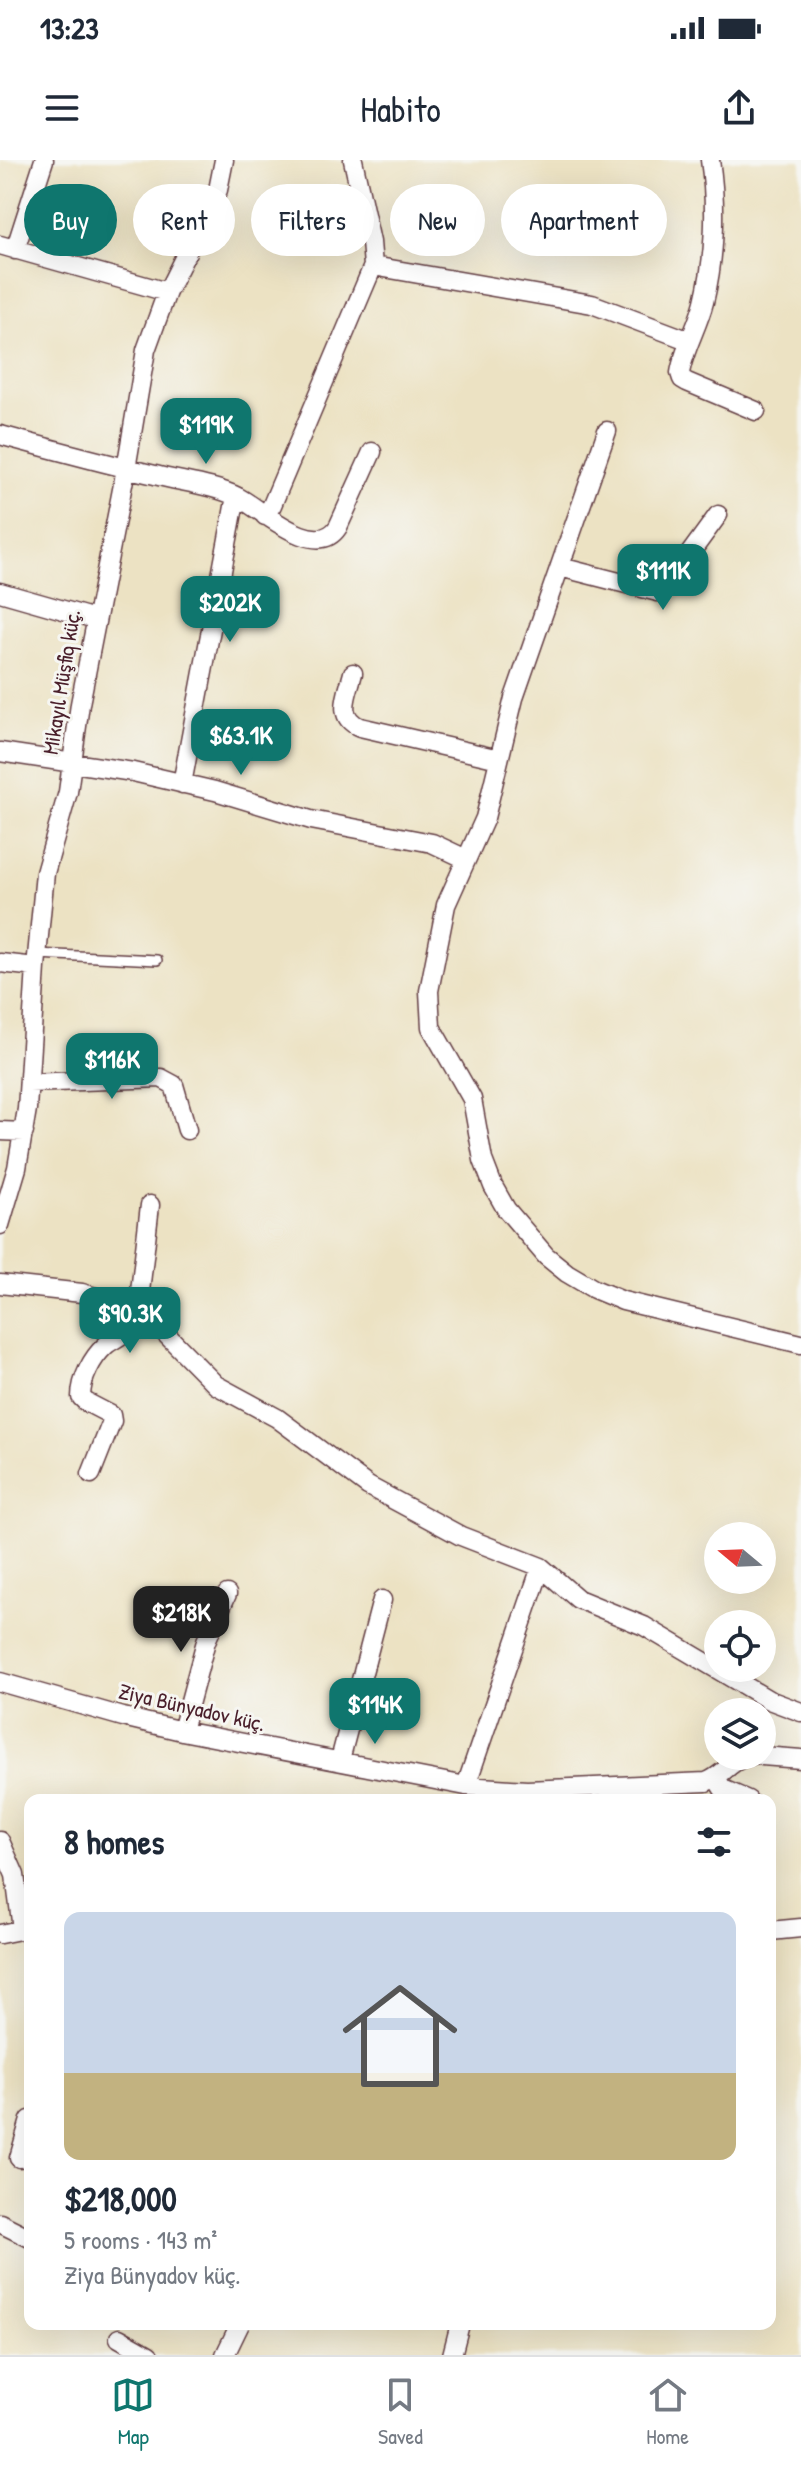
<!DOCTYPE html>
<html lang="en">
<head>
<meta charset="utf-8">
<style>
	:root { --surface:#fff; --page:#f6f6f7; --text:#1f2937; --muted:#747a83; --line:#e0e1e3; --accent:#0f766e }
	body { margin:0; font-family:"Patrick Hand",sans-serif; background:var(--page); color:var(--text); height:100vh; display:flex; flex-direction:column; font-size:30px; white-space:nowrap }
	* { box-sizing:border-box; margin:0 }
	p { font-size:26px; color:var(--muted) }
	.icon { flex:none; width:44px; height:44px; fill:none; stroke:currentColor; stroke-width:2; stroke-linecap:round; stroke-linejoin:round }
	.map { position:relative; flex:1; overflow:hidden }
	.drawer { position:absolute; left:24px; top:1634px; width:752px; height:536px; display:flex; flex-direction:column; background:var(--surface); border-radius:16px; box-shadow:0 8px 32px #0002 }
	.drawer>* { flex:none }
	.guide { position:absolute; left:24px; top:24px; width:754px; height:72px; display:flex; gap:16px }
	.needle { width:52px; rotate:289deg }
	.buttons { position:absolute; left:704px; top:1362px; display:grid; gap:16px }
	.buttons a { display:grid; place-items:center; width:72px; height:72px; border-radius:50%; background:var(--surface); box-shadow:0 8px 32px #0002; font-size:40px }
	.price { position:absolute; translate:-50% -68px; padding:0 18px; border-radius:16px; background:var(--accent); color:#fff; font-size:26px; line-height:52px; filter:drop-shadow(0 2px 4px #0008) }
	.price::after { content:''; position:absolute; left:50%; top:48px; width:24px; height:18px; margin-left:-12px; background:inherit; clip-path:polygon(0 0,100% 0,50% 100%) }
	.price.on { background:#222; color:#fff }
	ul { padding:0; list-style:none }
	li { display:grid; align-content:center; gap:16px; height:424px; padding:0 40px }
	li span { display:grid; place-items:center; height:248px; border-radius:16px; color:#555 }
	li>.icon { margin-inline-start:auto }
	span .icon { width:144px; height:144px; fill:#fffc; stroke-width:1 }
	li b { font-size:34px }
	h2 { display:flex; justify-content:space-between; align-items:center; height:96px; padding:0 40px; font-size:34px }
	.tag { padding:0 28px; border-radius:36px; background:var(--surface); box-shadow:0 8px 32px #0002; font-size:28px; line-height:72px }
	.tag.on { background:var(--accent); color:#fff }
	.status { display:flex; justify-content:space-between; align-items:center; height:56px; padding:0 40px; background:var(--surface); direction:ltr }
	.status svg { height:22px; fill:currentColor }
	header { display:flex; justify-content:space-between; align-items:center; height:104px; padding:0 40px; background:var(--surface); font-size:36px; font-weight:600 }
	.tab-bar { display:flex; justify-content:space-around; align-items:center; height:112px; border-top:2px solid var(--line); background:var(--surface); font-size:22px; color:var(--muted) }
	.tab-bar a { display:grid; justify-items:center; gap:4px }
	.tab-bar .on { color:var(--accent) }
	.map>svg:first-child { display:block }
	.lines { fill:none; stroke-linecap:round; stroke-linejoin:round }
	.lane-casing { stroke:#623c42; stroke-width:12 }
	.street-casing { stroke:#623c42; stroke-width:21 }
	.lane { stroke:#fff; stroke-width:9 }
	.street { stroke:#fff; stroke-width:18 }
	.labels { text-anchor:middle; stroke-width:6; stroke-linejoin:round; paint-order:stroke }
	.street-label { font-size:22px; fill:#4a1f2b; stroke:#f6f6f2 }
</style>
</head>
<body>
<div class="status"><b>13:23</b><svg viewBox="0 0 49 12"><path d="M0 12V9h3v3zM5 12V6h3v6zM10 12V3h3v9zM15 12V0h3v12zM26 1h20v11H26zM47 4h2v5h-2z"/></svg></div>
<header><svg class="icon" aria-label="menu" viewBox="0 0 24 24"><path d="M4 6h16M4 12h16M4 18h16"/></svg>Habito<svg class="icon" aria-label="share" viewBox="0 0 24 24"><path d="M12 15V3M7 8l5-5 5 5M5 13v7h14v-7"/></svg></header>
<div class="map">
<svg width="801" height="2195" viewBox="0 0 801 2195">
	<rect width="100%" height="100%" fill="#f6f6f2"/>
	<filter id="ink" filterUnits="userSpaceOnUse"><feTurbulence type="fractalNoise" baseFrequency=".0125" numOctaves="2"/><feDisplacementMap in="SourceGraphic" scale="16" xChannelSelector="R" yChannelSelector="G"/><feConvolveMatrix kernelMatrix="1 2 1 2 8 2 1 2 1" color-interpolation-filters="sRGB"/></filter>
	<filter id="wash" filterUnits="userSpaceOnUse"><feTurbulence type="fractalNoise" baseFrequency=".006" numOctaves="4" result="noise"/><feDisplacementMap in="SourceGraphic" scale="32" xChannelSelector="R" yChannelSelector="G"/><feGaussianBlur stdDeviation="1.8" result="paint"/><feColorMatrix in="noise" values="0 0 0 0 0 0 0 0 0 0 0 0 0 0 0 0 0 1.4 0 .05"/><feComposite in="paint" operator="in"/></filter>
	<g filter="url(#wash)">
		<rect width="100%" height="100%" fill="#ece2c3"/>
	</g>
	<g filter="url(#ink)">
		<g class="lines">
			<defs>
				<path id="lane" d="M37,794L157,800"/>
				<path id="street" d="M710,0C717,46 715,97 704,142C698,166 684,189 680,213L682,219L687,222L756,251
					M0,85L167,132
					M15,90L44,0
					M373,106L592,144L690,181
					M607,271L514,538L485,658L446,745L429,831L431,867L472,939L483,1000L493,1026L506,1049L546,1096L567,1113L594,1129L623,1141L801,1184
					M0,275C51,289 103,303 155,315C181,322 213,325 238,337C261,349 316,401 338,367L372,292
					M265,356L272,345L373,106L371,82L353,0
					M560,407L658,432L667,425L718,355
					M0,432L95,459
					M353,513C348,534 335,557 360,567L499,599
					M0,592L133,612L215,631L311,660L432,683L466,699
					M182,624L236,336
					M0,803L36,807
					M29,923L161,918L174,925L187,970
					M0,971L24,972
					M0,1065L17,1008L27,949L36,807L45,713L68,632L80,544L126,309L146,190L167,132L218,30L224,0
					M0,1124L82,1133L138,1149L154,1162L216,1225L277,1258L368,1326L461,1376L541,1407L578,1439L644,1466L769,1540L801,1552
					M91,1314L112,1261L111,1255L86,1242L81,1237C81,1219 92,1198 105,1186C111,1180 120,1178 126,1171C132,1165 134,1157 138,1149L150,1045
					M0,1522L123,1557L182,1571L466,1626L527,1630L706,1622C725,1615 728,1601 750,1596
					M182,1571L206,1481L227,1434
					M762,1596L801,1599
					M340,1600L382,1440
					M716,1618L723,1629L748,1640
					M466,1626L541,1407
					M0,1681L15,1715L22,1769
					M770,1771L801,1768
					M0,1774L30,1768
					M19,1998L30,1960
					M0,2063L30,2078
					M119,2178L149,2195
					M225,2195L240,2164
					M452,2195L460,2164"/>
			</defs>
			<use href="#lane" class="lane-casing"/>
			<use href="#street" class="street-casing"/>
			<use href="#lane" class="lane"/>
			<use href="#street" class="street"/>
		</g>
	</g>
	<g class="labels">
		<g class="street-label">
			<text transform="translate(61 522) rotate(-81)" y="8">Mikayıl Müşfiq küç.</text>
			<text transform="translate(192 1547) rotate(13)" y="8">Ziya Bünyadov küç.</text>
		</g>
	</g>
</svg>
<div class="buttons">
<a><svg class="needle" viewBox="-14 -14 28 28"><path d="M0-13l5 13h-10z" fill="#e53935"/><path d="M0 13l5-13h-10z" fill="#747a83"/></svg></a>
<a><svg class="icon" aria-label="locate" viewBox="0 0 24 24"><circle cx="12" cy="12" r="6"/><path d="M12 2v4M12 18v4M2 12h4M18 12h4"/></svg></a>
<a><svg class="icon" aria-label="layers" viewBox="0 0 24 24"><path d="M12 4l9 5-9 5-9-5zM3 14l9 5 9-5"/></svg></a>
</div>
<b class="price" style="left:206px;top:306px">$119K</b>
<b class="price" style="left:663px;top:452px">$111K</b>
<b class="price" style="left:230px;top:484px">$202K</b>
<b class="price" style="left:241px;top:617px">$63.1K</b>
<b class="price" style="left:112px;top:941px">$116K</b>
<b class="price" style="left:130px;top:1195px">$90.3K</b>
<b class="price on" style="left:181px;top:1494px">$218K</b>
<b class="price" style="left:375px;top:1586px">$114K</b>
<div class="guide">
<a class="tag on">Buy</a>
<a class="tag">Rent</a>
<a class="tag">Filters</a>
<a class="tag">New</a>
<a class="tag">Apartment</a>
</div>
<section class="drawer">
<h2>8 homes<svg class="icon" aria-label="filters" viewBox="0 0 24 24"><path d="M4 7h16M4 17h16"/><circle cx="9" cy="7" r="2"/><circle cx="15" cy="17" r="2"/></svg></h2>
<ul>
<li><span style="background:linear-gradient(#c9d6e8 65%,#c2b280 0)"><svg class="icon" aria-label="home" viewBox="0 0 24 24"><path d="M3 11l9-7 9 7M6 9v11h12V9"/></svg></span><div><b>$218,000</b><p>5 rooms · 143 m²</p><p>Ziya Bünyadov küç.</p></div></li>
</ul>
</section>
</div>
<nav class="tab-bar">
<a class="on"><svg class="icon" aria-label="map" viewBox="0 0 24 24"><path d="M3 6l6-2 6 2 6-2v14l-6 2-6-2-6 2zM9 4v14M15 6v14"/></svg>Map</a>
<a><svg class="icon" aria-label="saved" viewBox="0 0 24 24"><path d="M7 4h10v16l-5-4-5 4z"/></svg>Saved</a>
<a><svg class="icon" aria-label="home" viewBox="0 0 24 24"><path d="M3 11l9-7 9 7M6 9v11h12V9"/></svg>Home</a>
</nav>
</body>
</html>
